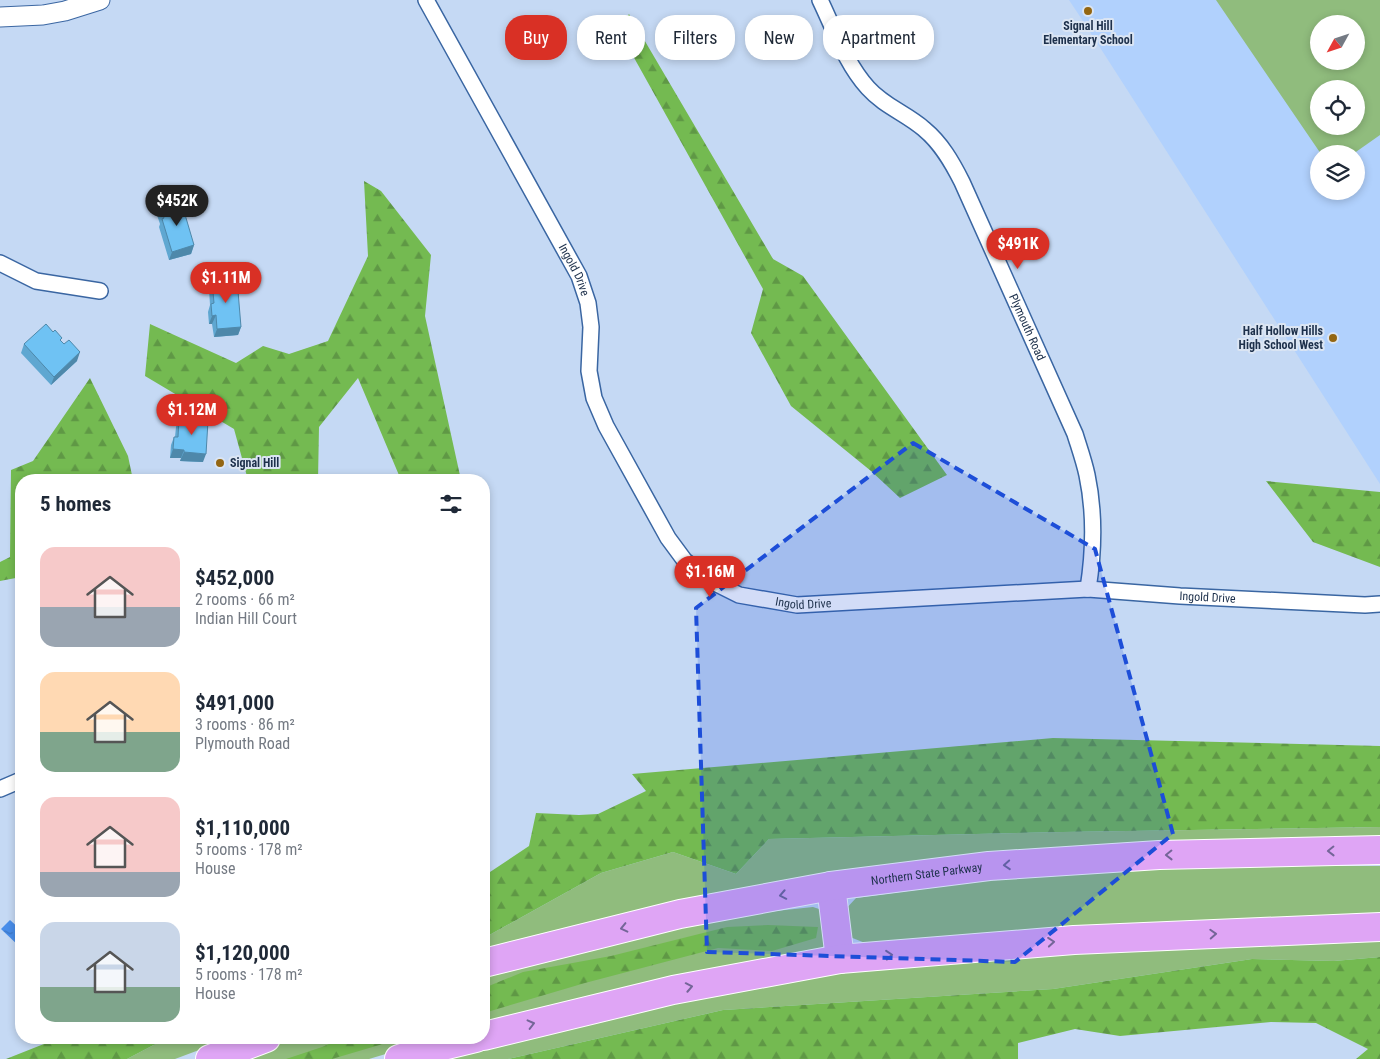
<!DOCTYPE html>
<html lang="en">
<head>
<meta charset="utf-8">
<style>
	:root { --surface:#fff; --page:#f2f2f3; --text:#1f2937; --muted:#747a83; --accent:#d93025 }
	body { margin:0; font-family:"Roboto Condensed",sans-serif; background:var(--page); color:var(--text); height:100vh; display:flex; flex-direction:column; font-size:19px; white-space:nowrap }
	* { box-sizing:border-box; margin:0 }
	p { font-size:16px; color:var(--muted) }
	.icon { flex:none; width:28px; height:28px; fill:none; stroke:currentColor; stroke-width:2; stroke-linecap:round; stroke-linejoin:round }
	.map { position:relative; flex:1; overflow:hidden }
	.side { position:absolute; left:15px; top:474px; width:475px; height:570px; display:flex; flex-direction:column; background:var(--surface); border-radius:20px; box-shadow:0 2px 8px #0003 }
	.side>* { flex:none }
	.guide { position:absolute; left:505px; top:15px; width:475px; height:45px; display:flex; gap:10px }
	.needle { width:32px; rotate:230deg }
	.tools { position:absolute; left:1310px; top:15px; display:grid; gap:10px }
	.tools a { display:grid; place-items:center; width:55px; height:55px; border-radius:50%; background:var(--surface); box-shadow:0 2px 8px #0003; font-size:25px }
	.price { position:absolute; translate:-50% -42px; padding:0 11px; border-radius:18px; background:var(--accent); color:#fff; font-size:16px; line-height:32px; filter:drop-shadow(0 1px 2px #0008) }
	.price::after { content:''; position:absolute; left:50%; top:30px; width:15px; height:11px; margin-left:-8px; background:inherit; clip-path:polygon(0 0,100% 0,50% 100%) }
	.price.current { background:#222; color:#fff }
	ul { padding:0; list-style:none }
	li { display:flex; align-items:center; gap:15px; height:125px; padding:0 25px }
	li span { display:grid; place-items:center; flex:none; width:140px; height:100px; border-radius:15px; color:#555 }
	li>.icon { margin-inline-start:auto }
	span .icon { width:60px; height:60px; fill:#fffc; stroke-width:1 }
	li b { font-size:21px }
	h2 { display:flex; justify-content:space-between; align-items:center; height:60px; padding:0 25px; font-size:21px }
	.pill { padding:0 18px; border-radius:20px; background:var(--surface); box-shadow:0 2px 8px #0003; font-size:18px; line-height:45px }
	.pill.current { background:var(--accent); color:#fff }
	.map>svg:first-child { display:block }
	.built { fill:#b1d1fd; fill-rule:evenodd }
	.green { fill:#90bc7d; fill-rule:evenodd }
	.forest { fill:url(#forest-firs) }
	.water { fill:url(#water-ripples) }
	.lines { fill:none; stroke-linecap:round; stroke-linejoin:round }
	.minor-casing { stroke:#3a66a2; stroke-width:18 }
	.tertiary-casing { stroke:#3a66a2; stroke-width:21 }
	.motorway-casing { stroke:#fff; stroke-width:30 }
	.minor { stroke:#fff; stroke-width:15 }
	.tertiary { stroke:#fff; stroke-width:19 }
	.motorway { stroke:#dfa5f5; stroke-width:28 }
	.wall { fill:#5fa7d1 }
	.shaded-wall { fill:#4e88aa }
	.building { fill:#6fc2f3; stroke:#4e88aa }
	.oneway { stroke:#746598 }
	.marked { fill:#1d4ed8; fill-opacity:0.2; stroke:#1d4ed8; stroke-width:4; stroke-dasharray:10 6; stroke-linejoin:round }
	.poi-dot { fill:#936612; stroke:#dbe5f3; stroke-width:2 }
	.labels { text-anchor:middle; stroke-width:4; stroke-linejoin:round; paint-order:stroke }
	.poi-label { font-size:12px; font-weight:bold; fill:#1d304b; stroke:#dbe5f3 }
	.street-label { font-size:12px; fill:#1d304b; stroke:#dbe5f3 }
</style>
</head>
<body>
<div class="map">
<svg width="1380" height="1059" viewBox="0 0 1380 1059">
	<defs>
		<pattern id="forest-firs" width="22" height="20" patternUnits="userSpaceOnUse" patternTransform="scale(1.25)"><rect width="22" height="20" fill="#74ba51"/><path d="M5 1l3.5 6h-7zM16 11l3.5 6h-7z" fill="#5f9845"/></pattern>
		<pattern id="water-ripples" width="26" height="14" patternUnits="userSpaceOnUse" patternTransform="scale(1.25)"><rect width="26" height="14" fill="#488dea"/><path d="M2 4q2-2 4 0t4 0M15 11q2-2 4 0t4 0" fill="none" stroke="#3b74c0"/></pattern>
	</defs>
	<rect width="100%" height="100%" fill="#c5d9f4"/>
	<path class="built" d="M1069,0H1380V484L1083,21ZM1319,24H1356V61H1319ZM1319,89H1356V126H1319ZM1319,154H1356V191H1319Z"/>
	<path class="green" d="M1216,0H1380V135L1353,154H1321ZM1319,24H1356V61H1319ZM1319,89H1356V126H1319Z
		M1380,827V838L1039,852L484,953V938L601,873L673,852L736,874L769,839L1063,832Z
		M1132,861L1326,866H1380V919L865,943L850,937L844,911L856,898Z
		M813,907L822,910L828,943L820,949L783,955L773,963L484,1024V974L730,916Z
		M1380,939V957L1334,961L1252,959L1053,989L723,1010L508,1059H438L787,977L1035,954Z
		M167,1038H231L175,1059H127Z
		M292,1038H439L369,1059H237Z"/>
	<path class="forest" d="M629,14L773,259L803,276L947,475L900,498L871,471L791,406L751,333L763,289L618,29Z
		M364,181L381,191L431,255L425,316L461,480H401L358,378L319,427L318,480H248L234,429L145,376L150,324L236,363L263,346L289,354L328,341L368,256Z
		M90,378L128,456L133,480H21V577L0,581V562L10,557L11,470L33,461Z
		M1266,481L1380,492V567L1313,542Z
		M1053,738L1380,746V827L1063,832L769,839L736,874L673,852L601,873L484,938V876L529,846L536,813L579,815L598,814L646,791L632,774Z
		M768,925L818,927L816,938L772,951L718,948L585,983L484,1013V988L523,972L611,956L727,927Z
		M1380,957V1059H1356L1368,1049L1316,1023L1271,1022L1120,1036L1075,1029L1018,1043V1059H508L723,1010L1053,989L1252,959L1334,961Z
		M59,1038H167L127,1059H6Z
		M343,1038H403L332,1059H286L322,1047Z"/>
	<path class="water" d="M10,920L21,930V948L1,929Z"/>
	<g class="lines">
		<defs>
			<g id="minor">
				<path id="s1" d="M426,0L579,276L588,303L591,327L589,371L594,398L606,426L668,538L685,561L711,581L739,595L797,605L1088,589L1180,596L1365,605L1380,604"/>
				<path id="s2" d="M820,0C834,29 846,64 868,88C884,106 907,114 924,129C941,143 952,162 962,182L1075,434C1079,447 1084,461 1087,475C1095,513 1094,551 1088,589"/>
				<path d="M0,263L36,281L100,291"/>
				<path d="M0,789L21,780"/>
			</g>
			<path id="tertiary" d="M0,17L43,15L65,11L100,0"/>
			<g id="motorway">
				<path d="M831,886L840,959"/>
				<path id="s3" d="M484,963L680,914L831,886L989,866L1159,855L1380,850"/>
				<path d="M484,1036L673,990L840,959L1074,940L1380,927"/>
				<path d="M210,1059L266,1038"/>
				<path d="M399,1059L426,1050L476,1038"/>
			</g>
		</defs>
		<use href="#minor" class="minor-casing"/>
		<use href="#tertiary" class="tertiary-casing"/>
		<use href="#motorway" class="motorway-casing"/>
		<use href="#minor" class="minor"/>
		<use href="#tertiary" class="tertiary"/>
		<use href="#motorway" class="motorway"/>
	</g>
	<path class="wall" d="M160,207L194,245L191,254L169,260L159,227L160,224L157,215Z
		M212,281L241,327L238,335L214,337L212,324H209L208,312L210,305L209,289Z
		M61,341L77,361L51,385L21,353L24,344Z
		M179,419L203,462L180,461L181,458H170L171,445L174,437H175L176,427Z"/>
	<path class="shaded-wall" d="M194,245L191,254L169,260L172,252Z
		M216,315L212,324H209L212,316Z
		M241,327L238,335L214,337L217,329Z
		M80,352L77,361L51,385L54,377Z
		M173,449L184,450L181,458H170Z
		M184,452L206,454L203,462L180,461Z"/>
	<path class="building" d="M181,201L194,245L172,252L162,219L164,218L160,207Z
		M237,279L241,327L217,329L216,315L212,316L211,304L214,303L212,281Z
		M46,324L53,332L55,330L62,338L60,340L64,344L69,340L80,352L54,377L24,344Z
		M179,419L208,421L206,454L184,452V450L173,449L174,437H178Z"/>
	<defs><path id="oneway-chevron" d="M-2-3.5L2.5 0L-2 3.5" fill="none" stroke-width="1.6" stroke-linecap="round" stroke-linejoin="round" transform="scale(1.25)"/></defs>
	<g class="oneway">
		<use href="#oneway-chevron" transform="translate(1331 851) rotate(179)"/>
		<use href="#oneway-chevron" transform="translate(1169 855) rotate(179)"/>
		<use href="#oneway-chevron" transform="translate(1007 865) rotate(176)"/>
		<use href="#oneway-chevron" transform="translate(783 895) rotate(169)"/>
		<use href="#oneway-chevron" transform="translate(624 928) rotate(167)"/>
		<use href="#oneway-chevron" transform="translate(1213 934) rotate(-3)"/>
		<use href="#oneway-chevron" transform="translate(1051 942) rotate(-5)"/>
		<use href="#oneway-chevron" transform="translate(889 955) rotate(-5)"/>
		<use href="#oneway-chevron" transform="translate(689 987) rotate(-11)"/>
		<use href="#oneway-chevron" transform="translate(531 1024) rotate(-14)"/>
	</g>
	<path class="marked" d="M913,443L1095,549L1173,834L1015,962L707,952L696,608Z"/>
	<g class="poi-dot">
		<circle cx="1088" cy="11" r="5"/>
		<circle cx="1333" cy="338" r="5"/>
		<circle cx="220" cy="463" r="5"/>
	</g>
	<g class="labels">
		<g class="poi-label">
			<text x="1088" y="30">Signal Hill<tspan x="1088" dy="14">Elementary School</tspan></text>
			<text x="1323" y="335" text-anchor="end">Half Hollow Hills<tspan x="1323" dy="14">High School West</tspan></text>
			<text x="230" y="467" text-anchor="start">Signal Hill</text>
		</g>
		<g class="street-label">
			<text dy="4" stroke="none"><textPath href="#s1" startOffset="308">Ingold Drive</textPath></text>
			<text dy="4" stroke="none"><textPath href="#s2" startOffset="395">Plymouth Road</textPath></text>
			<text dy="4" stroke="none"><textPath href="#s1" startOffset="1161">Ingold Drive</textPath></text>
			<text dy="4" stroke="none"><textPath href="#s1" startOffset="756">Ingold Drive</textPath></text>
			<text dy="4" stroke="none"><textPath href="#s3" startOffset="452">Northern State Parkway</textPath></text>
		</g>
	</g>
</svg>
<div class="tools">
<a><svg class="needle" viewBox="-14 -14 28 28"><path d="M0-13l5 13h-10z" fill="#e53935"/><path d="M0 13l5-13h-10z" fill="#747a83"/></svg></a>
<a><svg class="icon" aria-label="locate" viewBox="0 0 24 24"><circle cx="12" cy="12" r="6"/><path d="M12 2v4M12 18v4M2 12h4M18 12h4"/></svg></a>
<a><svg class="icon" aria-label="layers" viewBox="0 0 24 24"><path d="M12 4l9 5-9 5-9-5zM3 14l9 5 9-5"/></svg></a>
</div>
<b class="price current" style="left:177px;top:227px">$452K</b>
<b class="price" style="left:1018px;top:270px">$491K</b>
<b class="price" style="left:226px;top:304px">$1.11M</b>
<b class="price" style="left:192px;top:436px">$1.12M</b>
<b class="price" style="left:710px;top:598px">$1.16M</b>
<div class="guide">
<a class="pill current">Buy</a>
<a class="pill">Rent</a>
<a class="pill">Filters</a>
<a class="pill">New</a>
<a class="pill">Apartment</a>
</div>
<section class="side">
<h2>5 homes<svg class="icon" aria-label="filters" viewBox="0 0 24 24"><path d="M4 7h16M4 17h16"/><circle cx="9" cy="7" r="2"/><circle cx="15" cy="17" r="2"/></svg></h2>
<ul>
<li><span style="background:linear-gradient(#f6c9c9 60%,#9aa5b1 0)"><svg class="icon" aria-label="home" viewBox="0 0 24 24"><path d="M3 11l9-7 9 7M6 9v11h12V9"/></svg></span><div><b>$452,000</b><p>2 rooms · 66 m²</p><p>Indian Hill Court</p></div></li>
<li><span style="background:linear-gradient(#ffd9b3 60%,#7fa58c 0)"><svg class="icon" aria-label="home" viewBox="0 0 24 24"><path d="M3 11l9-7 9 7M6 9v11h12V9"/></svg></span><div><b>$491,000</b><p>3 rooms · 86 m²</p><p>Plymouth Road</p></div></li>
<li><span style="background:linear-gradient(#f6c9c9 75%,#9aa5b1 0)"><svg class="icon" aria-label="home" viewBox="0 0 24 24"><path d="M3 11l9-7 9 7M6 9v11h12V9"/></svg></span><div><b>$1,110,000</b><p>5 rooms · 178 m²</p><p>House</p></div></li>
<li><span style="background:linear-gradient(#c9d6e8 65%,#7fa58c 0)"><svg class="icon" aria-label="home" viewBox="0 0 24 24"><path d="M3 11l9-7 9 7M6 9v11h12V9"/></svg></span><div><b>$1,120,000</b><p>5 rooms · 178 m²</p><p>House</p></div></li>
</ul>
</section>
</div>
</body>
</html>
